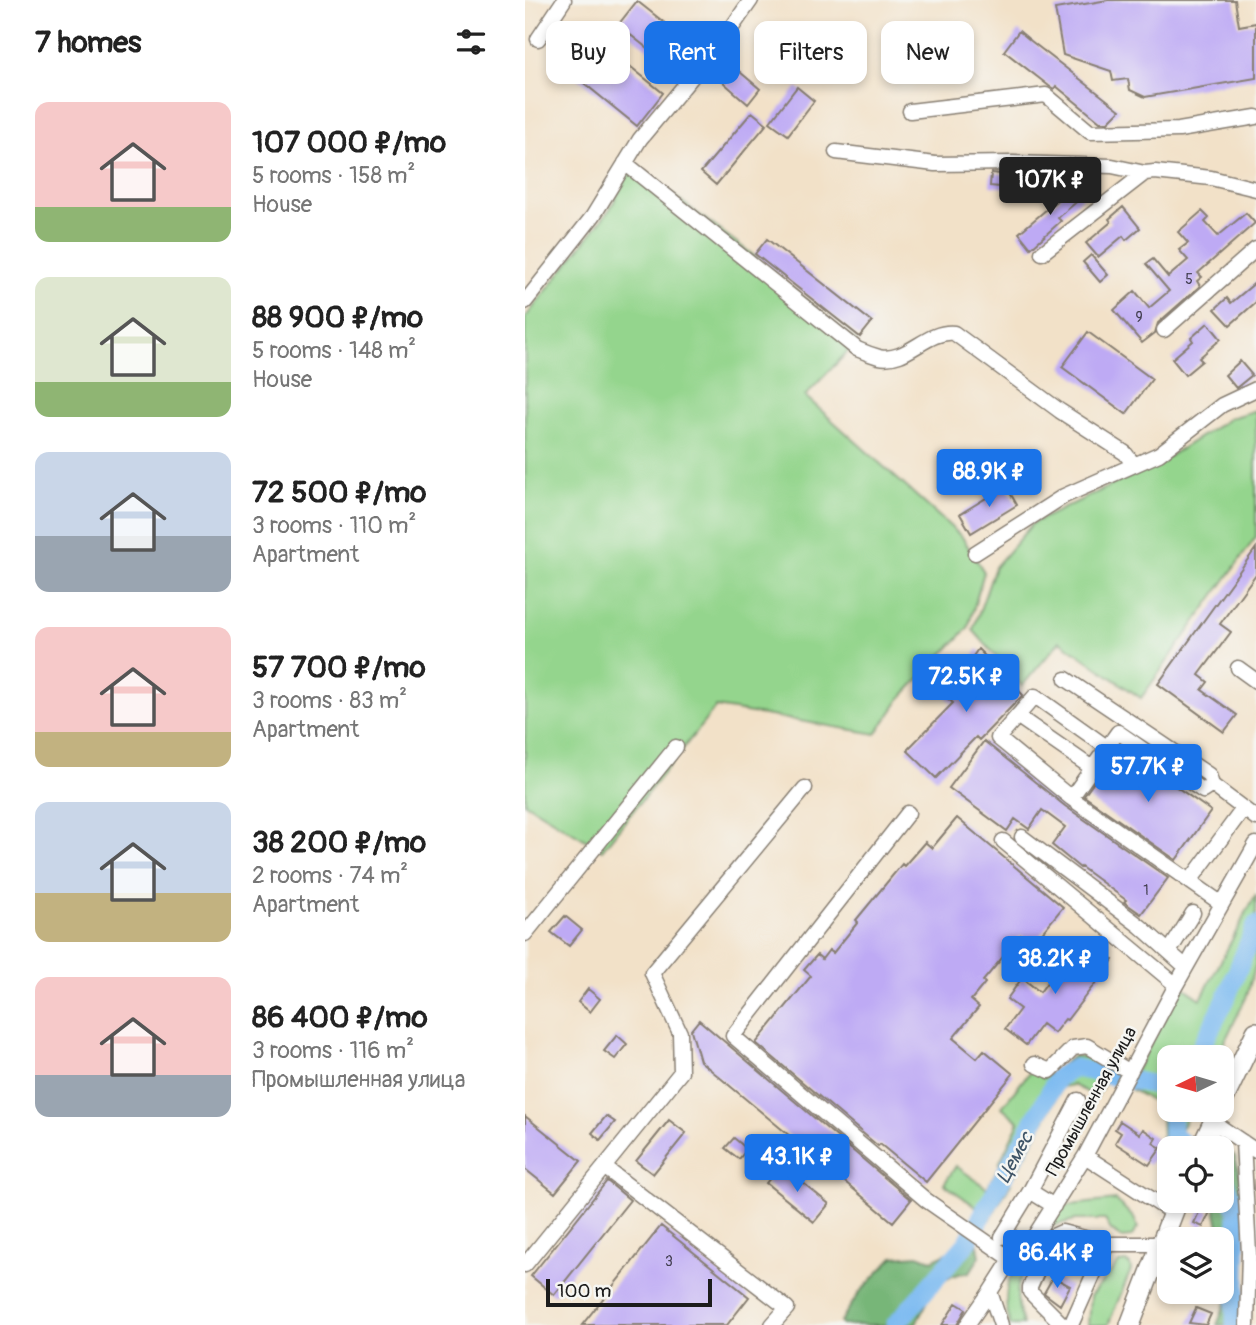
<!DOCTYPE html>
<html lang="en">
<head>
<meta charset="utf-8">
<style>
	:root { --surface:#fff; --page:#f6f6f6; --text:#222; --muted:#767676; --accent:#1a73e8 }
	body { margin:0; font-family:Pangolin,sans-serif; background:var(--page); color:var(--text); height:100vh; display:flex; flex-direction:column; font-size:26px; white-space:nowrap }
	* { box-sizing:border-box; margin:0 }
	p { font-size:23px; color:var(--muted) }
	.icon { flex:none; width:38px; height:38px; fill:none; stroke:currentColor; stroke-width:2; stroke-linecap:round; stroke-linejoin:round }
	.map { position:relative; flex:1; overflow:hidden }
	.panel { display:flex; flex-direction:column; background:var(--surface); width:525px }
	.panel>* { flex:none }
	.guide { position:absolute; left:21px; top:21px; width:604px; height:63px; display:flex; gap:14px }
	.needle { width:46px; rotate:265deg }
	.controls { position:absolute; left:632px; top:1045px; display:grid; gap:14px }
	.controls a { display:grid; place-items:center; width:77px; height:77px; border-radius:14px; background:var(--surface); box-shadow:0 4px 10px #0003; font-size:35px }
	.scale { position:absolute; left:21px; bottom:18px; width:166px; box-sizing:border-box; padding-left:7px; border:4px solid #1c1c1c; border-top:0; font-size:19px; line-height:24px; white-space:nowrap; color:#1c1c1c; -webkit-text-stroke:5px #f6f6f2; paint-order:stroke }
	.price { position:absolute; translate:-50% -60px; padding:0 16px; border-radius:7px; background:var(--accent); color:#fff; font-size:23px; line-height:46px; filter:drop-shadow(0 2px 4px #0008) }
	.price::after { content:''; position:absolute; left:50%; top:42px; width:21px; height:16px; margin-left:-10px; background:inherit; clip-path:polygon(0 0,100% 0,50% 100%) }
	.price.on { background:#222; color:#fff }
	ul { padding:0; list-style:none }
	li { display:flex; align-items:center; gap:21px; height:175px; padding:0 35px }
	li span { display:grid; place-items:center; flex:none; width:196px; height:140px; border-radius:14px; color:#555 }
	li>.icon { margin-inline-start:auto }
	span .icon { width:84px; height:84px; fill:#fffc; stroke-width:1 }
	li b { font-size:30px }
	h2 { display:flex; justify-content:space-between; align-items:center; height:84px; padding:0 35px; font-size:30px }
	.tag { padding:0 24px; border-radius:14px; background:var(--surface); box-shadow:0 4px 10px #0003; font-size:24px; line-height:63px }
	.tag.on { background:var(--accent); color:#fff }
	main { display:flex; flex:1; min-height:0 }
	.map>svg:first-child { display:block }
	.green { fill:#94d58d; stroke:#587854; stroke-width:2 }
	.forest { fill:#77b678; stroke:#4a694a; stroke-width:2 }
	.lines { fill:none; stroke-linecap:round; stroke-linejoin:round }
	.river { stroke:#7ebbf1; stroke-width:19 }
	.building { fill:#beaaf4 }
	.minor-casing { stroke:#877e72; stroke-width:17 }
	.highway-casing { stroke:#877e72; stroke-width:22 }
	.minor { stroke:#fff; stroke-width:14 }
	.highway { stroke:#fff; stroke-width:19 }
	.labels { text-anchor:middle; stroke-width:5; stroke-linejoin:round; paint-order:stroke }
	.number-label { font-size:14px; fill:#444052 }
	.street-label { font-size:18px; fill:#1c1c1c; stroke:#f6f6f2 }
	.water-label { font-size:19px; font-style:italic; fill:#3e5467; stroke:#f6f6f2 }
</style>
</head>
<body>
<main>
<section class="panel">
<h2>7 homes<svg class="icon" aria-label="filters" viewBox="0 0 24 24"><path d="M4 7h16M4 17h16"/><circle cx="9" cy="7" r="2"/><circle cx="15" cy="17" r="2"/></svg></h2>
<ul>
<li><span style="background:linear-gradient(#f6c9c9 75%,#8fb573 0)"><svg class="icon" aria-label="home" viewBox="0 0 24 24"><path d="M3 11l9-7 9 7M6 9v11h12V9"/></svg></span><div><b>107 000 ₽/mo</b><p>5 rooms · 158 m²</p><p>House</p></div></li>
<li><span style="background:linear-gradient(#dfe7d0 75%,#8fb573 0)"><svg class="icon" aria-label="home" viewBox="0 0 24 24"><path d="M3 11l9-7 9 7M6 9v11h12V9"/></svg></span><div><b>88 900 ₽/mo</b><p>5 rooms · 148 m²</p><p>House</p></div></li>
<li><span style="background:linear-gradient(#c9d6e8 60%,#9aa5b1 0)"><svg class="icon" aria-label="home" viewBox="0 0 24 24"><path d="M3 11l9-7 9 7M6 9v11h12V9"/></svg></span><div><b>72 500 ₽/mo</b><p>3 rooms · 110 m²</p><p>Apartment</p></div></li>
<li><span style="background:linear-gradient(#f6c9c9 75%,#c2b280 0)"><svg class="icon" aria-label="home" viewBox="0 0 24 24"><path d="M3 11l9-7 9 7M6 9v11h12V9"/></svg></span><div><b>57 700 ₽/mo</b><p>3 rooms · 83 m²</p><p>Apartment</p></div></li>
<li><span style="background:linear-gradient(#c9d6e8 65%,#c2b280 0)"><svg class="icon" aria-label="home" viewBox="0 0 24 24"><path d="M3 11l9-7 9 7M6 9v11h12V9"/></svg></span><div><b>38 200 ₽/mo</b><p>2 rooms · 74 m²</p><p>Apartment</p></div></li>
<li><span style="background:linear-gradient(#f6c9c9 70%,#9aa5b1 0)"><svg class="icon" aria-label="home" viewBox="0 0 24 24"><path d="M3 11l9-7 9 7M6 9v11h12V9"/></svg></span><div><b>86 400 ₽/mo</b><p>3 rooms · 116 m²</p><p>Промышленная улица</p></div></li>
</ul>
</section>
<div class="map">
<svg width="731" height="1325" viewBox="0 0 731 1325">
	<rect width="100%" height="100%" fill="#f6f6f2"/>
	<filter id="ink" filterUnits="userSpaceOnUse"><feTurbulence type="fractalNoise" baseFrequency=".0143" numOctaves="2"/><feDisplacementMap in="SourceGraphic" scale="14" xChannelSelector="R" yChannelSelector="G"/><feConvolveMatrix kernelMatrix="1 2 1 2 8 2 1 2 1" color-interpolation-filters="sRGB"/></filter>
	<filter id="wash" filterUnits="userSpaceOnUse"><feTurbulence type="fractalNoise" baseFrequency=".00686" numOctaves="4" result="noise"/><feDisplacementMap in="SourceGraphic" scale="28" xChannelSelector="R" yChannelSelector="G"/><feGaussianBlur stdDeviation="1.57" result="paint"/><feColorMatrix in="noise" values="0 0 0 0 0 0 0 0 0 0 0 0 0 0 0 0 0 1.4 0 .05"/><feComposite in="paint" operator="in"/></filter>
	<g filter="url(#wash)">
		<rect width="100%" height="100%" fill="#f2e1c8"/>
		<path class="green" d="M108,165L224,252L332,342L280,396L437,537L459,572L443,628L375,699L351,734L191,707L77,850L0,803V318L85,209Z
			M731,410V537L616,698L535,641L497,686L448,630L470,567L508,523L635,462L705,418Z
			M731,894V964L721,998L692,1057H644V1110H666L645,1148L637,1138L636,1106L602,1087L657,986L676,999Z
			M549,1056L563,1057L586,1069L572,1097L548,1085L537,1087L490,1175L474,1164L494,1122L477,1107L507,1069L518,1078Z
			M431,1166L462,1188L471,1172L486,1183L456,1234L442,1224L453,1208L419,1184Z
			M591,1200L609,1218L613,1228L606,1237L597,1238L586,1230L580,1220H550L526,1226L530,1210L545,1205Z
			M504,1259C490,1285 489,1296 498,1325H485C478,1299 478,1273 504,1259Z
			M601,1262L605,1265L606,1270L583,1325H563L565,1296L594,1263Z"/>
		<path class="forest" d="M699,1152L709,1155L716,1177L718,1325H692L701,1302L699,1273L697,1267L696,1239H691L694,1227L689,1201L696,1200V1157Z
			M437,1239L452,1241L455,1256L445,1272C410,1275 405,1299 390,1325H317L315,1322L335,1292L368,1257L393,1255L407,1260L422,1253Z"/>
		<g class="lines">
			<path class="river" d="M671,1057L700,1001L731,925
				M647,1110V1135L664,1148
				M696,1170L712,1210L710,1325
				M370,1325L442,1243L533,1077L550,1068L644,1088"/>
		</g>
		<g id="blocks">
			<path class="building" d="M583,0H710L714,26L731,23V78L620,97L605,90L603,79L588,81L586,71L538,55L530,9Z
				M112,1L174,50L155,74L93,25Z
				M494,31L506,41L595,110L583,122H575L531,86L529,89L524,86L479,51Z
				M75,42L138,93L112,126L49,75Z
				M202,61L235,89L223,104L190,75Z
				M272,87L289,101L263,135L245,122Z
				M227,112L242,124L191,185L176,172Z
				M466,173L486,175L485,188L465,186Z
				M546,184L557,197L533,218L536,221L506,248L494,233L536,197L534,195Z
				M598,207L615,228L601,240L598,236L573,257L561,243L586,222L584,219Z
				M677,211L684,218L680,222L693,236L721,213L730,223L673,273L677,277L672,281L675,286L633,323L630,333L617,343L589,310L610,291L624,308L644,291L621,264L628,259L643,277L663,260L654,250L663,243L653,232Z
				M242,239L347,322L335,337L230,254Z
				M566,255L583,275L575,282L558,262Z
				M731,282V302L705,325L690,309L702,298L706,303Z
				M683,323L696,339L674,358L677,361L660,375L647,359L668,341L666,338Z
				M563,332L627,379L601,414L537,367Z
				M715,361L727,375L711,388L700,375Z
				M481,486L492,505L446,533L435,514Z
				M731,548V574L695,624L706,632L674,675L683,682L677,690L712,715L699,732L633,684Z
				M453,649L498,695L454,740L451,737L411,778L382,750L428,703L420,696Z
				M459,741L540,806L643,878L616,914L599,902L601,900L556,867L555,868L527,845L540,827L517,810L504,829L490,819L482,831L424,788Z
				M594,747L686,811L651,860L559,796Z
				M432,818L538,907L507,945L496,935L458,981L460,983L446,1000L454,1007L428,1038L452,1058L459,1050L488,1074L401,1182L355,1144L353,1146L231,1043L286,976L279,970L292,955L297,959L304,950L308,953L333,922L331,920L377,864L379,866L400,842L407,848Z
				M40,916L57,930L44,946L26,932Z
				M567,944L588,960L542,1020L540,1019L529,1033L517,1024L501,1045L480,1029L495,1009L482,999L497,978L515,992L537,962L548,970Z
				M63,989L75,999L65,1012L53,1002Z
				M174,1020L386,1200L368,1222L175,1061L166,1030Z
				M92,1035L102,1044L90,1059L79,1051Z
				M0,1116L56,1161L30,1193L0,1169Z
				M81,1116L90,1122L75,1140L67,1133Z
				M144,1120L161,1133L128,1174L111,1161Z
				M595,1121L615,1134L618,1129L631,1138L628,1143L636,1148L624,1165L590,1143L596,1133L590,1129Z
				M209,1138L222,1149L214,1159L200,1148Z
				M256,1165L304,1204L289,1222L241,1183Z
				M82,1181L105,1200L29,1295L6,1276Z
				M676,1208L685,1212L678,1227L669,1223Z
				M136,1226L224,1297L202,1325H57Z
				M538,1242L566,1256L560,1270L530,1255Z
				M528,1277L545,1286L535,1305L519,1293Z
				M431,1303L441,1309L432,1325H417Z
				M671,1308L686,1314L681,1325L664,1323Z"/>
		</g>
	</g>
	<g filter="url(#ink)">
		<use href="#blocks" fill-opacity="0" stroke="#877e72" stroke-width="2"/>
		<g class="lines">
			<defs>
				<path id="minor" d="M13,39L39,0
					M385,111L521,95L565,132L654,130L731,117
					M311,152L410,164L488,163L587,166L620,173L630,172L686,178L731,189
					M100,163L332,349C339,352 347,355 354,357C382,363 401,330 429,333L535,411L600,453L609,465
					M517,253L620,173
					M0,302L68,216L115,139L201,36L226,0
					M639,330L731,249
					M450,553L539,496L634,454L697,405L731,389
					M713,668L731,681
					M541,679L684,775L687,785L731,818
					M492,716L567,768
					M580,746L510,696L473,738L546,798L697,904
					M546,798L593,732L678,791L687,785
					M383,813L208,1036L401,1200L486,1259
					M497,837L615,926L661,967
					M478,841L651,985
					M665,881L718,809
					M0,934L151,747
					M644,952L668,913
					M509,1064L525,1071L548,1048L562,1046L605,1072
					M688,1122L731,1151
					M718,1142L724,1253L722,1325
					M560,1156L648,1213
					M79,1167L262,1308L247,1325
					M505,1191L553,1100
					M477,1237L505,1191L529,1206
					M0,1265L156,1072L155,1033L127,973L280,788
					M442,1325L465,1292
					M476,1325L465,1292L486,1259L505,1243L560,1156L651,985L731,844
					M538,1325L505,1292V1287L528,1236L537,1232L582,1244
					M546,1325L582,1244H636"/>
				<path id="highway" d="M696,1105L731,1032
					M676,1148L694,1110
					M605,1325L653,1200"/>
			</defs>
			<use href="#minor" class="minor-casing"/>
			<use href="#highway" class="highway-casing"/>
			<use href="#minor" class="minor"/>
			<use href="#highway" class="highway"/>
		</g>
	</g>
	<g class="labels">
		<g class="number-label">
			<text x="664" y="284">5</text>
			<text x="614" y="322">9</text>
			<text x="621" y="895">1</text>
			<text x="144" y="1266">3</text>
		</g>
		<g class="street-label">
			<text transform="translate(566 1101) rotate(-61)" y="6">Промышленная улица</text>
		</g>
		<g class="water-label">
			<text transform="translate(489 1157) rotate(-61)" y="7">Цемес</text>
		</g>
	</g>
</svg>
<div class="controls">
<a><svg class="needle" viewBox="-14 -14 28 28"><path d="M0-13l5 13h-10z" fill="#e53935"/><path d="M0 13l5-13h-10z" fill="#767676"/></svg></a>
<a><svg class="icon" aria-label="locate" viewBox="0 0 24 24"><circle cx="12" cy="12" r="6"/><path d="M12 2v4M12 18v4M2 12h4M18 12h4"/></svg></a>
<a><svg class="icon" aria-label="layers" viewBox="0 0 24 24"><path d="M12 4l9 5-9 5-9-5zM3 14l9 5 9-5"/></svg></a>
</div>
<div class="scale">100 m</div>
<b class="price on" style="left:525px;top:217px">107K ₽</b>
<b class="price" style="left:464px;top:509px">88.9K ₽</b>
<b class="price" style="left:441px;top:714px">72.5K ₽</b>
<b class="price" style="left:623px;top:804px">57.7K ₽</b>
<b class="price" style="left:530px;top:996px">38.2K ₽</b>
<b class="price" style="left:272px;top:1194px">43.1K ₽</b>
<b class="price" style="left:532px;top:1290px">86.4K ₽</b>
<div class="guide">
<a class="tag">Buy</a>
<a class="tag on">Rent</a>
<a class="tag">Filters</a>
<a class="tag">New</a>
</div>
</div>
</main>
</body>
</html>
